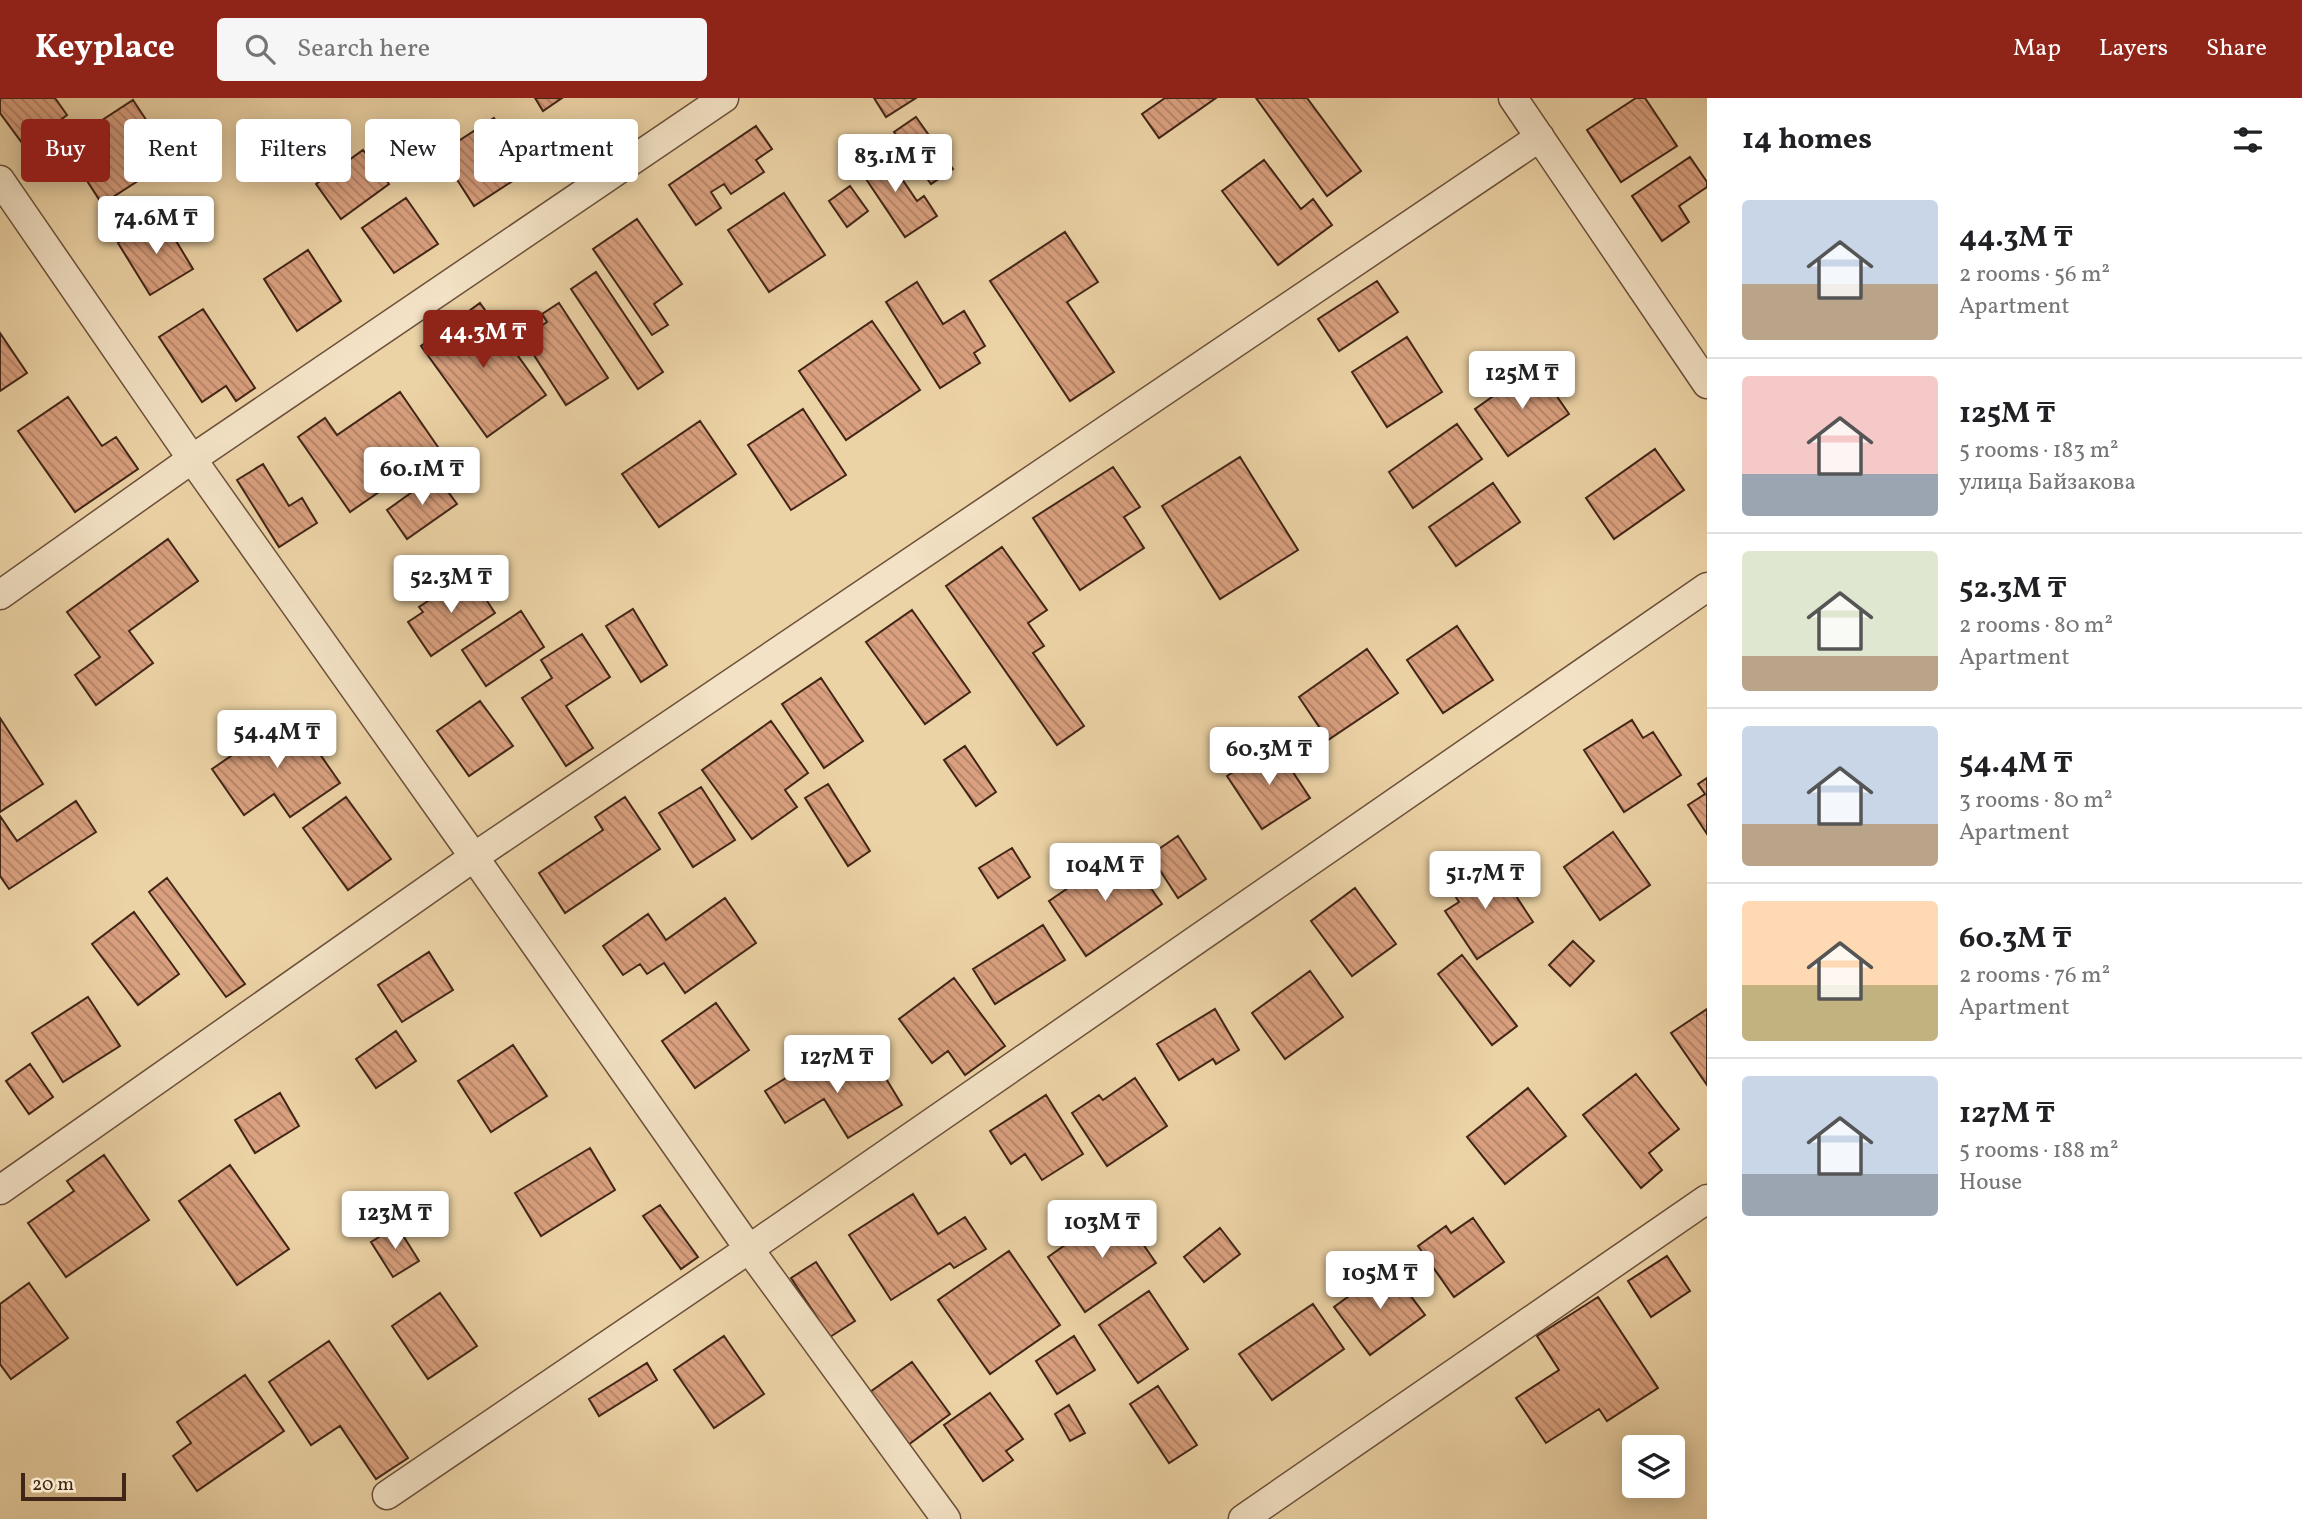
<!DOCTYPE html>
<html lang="en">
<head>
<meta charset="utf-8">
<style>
	:root { --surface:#fff; --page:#f6f6f6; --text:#202124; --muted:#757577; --line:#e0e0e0; --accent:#8f2418 }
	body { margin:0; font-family:Vollkorn,serif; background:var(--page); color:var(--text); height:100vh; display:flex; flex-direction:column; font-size:26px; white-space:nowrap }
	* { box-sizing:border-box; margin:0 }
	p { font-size:23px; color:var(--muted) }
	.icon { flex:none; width:38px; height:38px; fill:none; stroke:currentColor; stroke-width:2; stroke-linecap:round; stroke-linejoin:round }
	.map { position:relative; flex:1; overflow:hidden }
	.details { display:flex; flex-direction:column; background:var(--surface); width:595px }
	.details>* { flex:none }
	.banner { position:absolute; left:21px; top:21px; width:665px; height:63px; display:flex; gap:14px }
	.controls { position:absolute; left:1622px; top:1337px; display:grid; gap:14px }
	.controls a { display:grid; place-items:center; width:63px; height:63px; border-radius:7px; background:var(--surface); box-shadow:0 4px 18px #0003; font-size:35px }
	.scale { position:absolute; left:21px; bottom:18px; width:105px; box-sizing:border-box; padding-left:7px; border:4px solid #412516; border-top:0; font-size:19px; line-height:24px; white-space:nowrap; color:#412516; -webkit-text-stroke:5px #f3e2c5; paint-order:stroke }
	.price { position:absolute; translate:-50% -60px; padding:0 16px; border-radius:7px; background:#fff; color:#222; font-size:23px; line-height:46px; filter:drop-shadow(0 2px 4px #0008) }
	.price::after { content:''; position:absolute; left:50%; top:42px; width:21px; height:16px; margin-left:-10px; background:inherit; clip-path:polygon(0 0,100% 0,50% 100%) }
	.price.on { background:var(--accent); color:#fff }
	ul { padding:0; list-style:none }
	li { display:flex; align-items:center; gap:21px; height:175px; padding:0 35px }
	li+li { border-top:2px solid var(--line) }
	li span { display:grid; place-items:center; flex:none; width:196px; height:140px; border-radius:7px; color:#555 }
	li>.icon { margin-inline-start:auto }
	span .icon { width:84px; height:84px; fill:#fffc; stroke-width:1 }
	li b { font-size:30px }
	h2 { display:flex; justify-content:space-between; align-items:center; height:84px; padding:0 35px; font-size:30px }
	.tag { padding:0 24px; border-radius:7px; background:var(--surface); box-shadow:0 4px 18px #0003; font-size:24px; line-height:63px }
	.tag.on { background:var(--accent); color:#fff }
	header { display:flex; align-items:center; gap:42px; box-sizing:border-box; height:98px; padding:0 35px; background:var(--accent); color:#fff }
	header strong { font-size:33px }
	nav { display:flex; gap:38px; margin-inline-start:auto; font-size:24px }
	.search { width:490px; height:63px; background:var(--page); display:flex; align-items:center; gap:18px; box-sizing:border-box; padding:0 24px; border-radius:7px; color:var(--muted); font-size:26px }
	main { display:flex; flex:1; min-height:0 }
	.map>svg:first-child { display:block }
	.building { fill:url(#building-back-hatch); stroke:#412516; stroke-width:2 }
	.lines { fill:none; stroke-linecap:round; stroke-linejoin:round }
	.street-casing { stroke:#6c503a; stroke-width:31 }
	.street { stroke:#f3e2c5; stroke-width:28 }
</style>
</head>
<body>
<header>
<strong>Keyplace</strong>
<div class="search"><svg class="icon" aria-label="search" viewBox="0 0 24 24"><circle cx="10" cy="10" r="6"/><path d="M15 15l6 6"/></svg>Search here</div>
<nav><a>Map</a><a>Layers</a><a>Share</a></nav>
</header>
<main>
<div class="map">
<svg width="1707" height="1421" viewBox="0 0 1707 1421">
	<defs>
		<pattern id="building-back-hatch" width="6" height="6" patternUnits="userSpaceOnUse" patternTransform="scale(1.75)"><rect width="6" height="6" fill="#daa07f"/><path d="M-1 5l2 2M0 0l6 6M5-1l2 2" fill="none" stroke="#b28267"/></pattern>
	</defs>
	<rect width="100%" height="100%" fill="#ecd3a6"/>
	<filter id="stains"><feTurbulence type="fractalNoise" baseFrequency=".00286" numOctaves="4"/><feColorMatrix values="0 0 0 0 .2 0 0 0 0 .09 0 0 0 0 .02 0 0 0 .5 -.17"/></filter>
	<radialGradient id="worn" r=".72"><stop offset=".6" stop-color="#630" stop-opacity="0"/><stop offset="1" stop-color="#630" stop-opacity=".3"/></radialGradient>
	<path class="building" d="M0,0H55L67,17L25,49L0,15Z
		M535,0H562L543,13Z
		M874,0H916L886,19Z
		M1165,0H1216L1159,40L1142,16Z
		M1256,0H1307L1361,73L1327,98Z
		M1636,0H1645L1677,48L1621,84L1587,32Z
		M133,2L172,61L102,106L64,47Z
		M916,19L953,71L931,86L894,34Z
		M494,20L528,73L474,108L440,55Z
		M756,28L772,51L756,62L764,74L731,96L724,86L711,94L721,110L696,127L669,87Z
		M881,50L917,103L924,98L937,118L905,139L856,66Z
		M363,52L389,86L341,121L316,86Z
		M1690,59L1707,84V89L1679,108L1689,124L1662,143L1632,98Z
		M1264,62L1301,111L1313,101L1332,127L1278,167L1222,93Z
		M850,88L868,113L847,129L829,103Z
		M784,95L825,157L769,194L728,132Z
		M406,100L438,146L394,175L362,130Z
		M161,118L193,171L150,197L118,145Z
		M637,121L682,186L654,206L668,227L652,237L593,151Z
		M1065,134L1098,184L1067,204L1114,274L1070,303L990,183Z
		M308,152L341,203L297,233L264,181Z
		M596,174L663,274L638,291L571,191Z
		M1377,183L1398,214L1339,253L1318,221Z
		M917,184L943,226L964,213L985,248L974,255L980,265L940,290L886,204Z
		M480,205L546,297L487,339L421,248Z
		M559,205L608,280L566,307L523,240L547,224L542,216Z
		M203,211L255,290L236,303L226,288L202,304L159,239Z
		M872,223L920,292L846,342L799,273Z
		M0,235L27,275L0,293Z
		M1407,239L1442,294L1387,329L1352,274Z
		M1536,268L1569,316L1508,358L1475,311Z
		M400,294L440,352L350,414L298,339L325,320L337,337Z
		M68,299L102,348L116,339L138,371L75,414L18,333Z
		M803,311L846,377L791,412L748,347Z
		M700,323L736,376L659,429L622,376Z
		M1457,326L1482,361L1413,410L1389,374Z
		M1655,351L1684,392L1614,441L1586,400Z
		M1240,359L1298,452L1220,501L1162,408Z
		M263,366L289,408L302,400L317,425L279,449L237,382Z
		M1113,369L1140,409L1124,419L1144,450L1080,492L1033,420Z
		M436,377L457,406L407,441L387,412Z
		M1493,385L1520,424L1456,468L1429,429Z
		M168,441L198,483L129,533L153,565L96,607L75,577L100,559L67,514Z
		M1002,449L1047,512L1028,525L1044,548L1033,555L1084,628L1057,647L946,488Z
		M469,476L495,515L431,558L408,524L423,514L419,509Z
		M633,511L667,567L641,584L606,528Z
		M912,512L970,594L925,626L866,544Z
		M521,513L544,549L486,588L462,552Z
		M1457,528L1493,582L1443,615L1407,562Z
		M582,536L610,579L566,608L593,650L566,668L522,600L552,580L541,562Z
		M1367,551L1398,595L1328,642L1299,599Z
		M821,580L863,643L824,670L782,606Z
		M480,603L513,648L469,678L437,633Z
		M292,616L340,685L290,719L274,696L244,717L212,671Z
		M0,620L43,686L0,714Z
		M1632,622L1643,640L1653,634L1681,677L1624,714L1584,652Z
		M771,623L808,675L785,692L797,709L752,741L702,672Z
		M1275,647L1310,700L1262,731L1227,678Z
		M965,648L996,694L976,708L944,662Z
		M1707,680V736L1688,707L1705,696L1698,686Z
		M828,686L870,753L848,768L805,700Z
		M701,689L735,742L693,769L659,715Z
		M346,699L391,761L348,792L303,730Z
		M625,699L660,751L565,815L539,775L603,732L595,719Z
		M76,703L96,734L9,791L0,778V718L17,743Z
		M1613,734L1650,787L1600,822L1564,769Z
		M1178,738L1206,781L1178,800L1150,757Z
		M1012,750L1030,779L998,800L979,770Z
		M1124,752L1162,806L1086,858L1049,803Z
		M1469,766L1483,787L1501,775L1533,824L1477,861L1445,813L1459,804L1445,782Z
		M167,780L245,886L226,899L149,794Z
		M1355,790L1396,846L1352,878L1311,823Z
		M725,800L756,845L685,895L664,865L647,876L640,866L623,877L603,848L648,816L666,842Z
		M134,814L179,876L138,907L92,846Z
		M1043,827L1065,862L995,906L973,871Z
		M1573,843L1594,863L1570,888L1549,867Z
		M429,854L453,892L402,924L378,887Z
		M1462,857L1517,928L1492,947L1438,876Z
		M1310,873L1343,919L1285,961L1252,915Z
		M954,880L1005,948L965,977L948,953L932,965L899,921Z
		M88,899L120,948L63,984L32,935Z
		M716,905L749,952L695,990L662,943Z
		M1215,911L1239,952L1216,966L1213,961L1179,982L1157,946Z
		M1707,911V987L1671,935Z
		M396,933L416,963L376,990L356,961Z
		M513,947L547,998L491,1034L458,983Z
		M818,960L834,986L874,961L902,1007L848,1040L824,1001L785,1025L765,993Z
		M30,966L53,999L29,1016L6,983Z
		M1636,976L1679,1031L1649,1055L1662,1072L1641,1090L1583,1017Z
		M1135,980L1167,1028L1107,1068L1072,1015L1099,997L1103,1002Z
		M1528,990L1566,1038L1505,1086L1467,1039Z
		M280,995L299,1028L255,1055L235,1022Z
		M1046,997L1083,1056L1042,1082L1025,1056L1011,1066L990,1033Z
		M590,1050L615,1092L541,1138L515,1095Z
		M104,1057L149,1122L66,1179L28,1125L74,1093L67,1083Z
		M230,1067L289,1151L237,1187L179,1103Z
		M913,1096L938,1136L965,1119L986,1151L954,1170L950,1165L891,1202L849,1137Z
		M660,1107L698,1159L681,1171L643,1118Z
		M1118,1110L1156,1165L1085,1214L1048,1159Z
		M1473,1120L1504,1164L1454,1199L1418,1148L1446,1128L1451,1135Z
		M397,1128L419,1163L393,1179L371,1144Z
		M1220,1130L1240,1156L1204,1184L1184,1159Z
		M1009,1153L1060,1227L990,1276L938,1202Z
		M1667,1158L1690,1193L1651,1219L1628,1183Z
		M816,1164L855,1223L830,1239L791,1180Z
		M1389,1169L1425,1217L1370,1257L1334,1209Z
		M29,1185L68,1240L11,1281L0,1266V1206Z
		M1149,1193L1188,1251L1138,1285L1099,1227Z
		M440,1195L477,1248L428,1281L392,1228Z
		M1598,1199L1658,1290L1607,1323L1599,1311L1546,1345L1516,1300L1559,1272L1537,1238Z
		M1313,1206L1344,1251L1272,1302L1239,1256Z
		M724,1238L764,1296L714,1330L674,1272Z
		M1074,1238L1095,1272L1057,1296L1036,1263Z
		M329,1243L408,1360L376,1381L340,1328L311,1347L269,1284Z
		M912,1264L950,1316L908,1347L870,1294Z
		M647,1265L657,1282L599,1318L589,1301Z
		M245,1277L284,1333L197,1393L173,1358L191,1345L177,1324Z
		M1158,1288L1197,1347L1169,1365L1130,1306Z
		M990,1295L1023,1341L1006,1353L1013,1362L983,1383L944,1327Z
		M1069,1307L1085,1335L1070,1343L1055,1316Z"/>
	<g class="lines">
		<defs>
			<path id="street" d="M1513,0L1707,286
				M0,82L192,361L474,759L749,1151L946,1421
				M0,497L192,361L724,0
				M0,1092L474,759L1540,39
				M387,1397L749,1151L1707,489
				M1243,1421L1707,1101"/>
		</defs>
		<use href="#street" class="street-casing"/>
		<use href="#street" class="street"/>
	</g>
	<rect width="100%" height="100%" filter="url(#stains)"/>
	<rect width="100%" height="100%" fill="url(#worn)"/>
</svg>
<div class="controls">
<a><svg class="icon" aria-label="layers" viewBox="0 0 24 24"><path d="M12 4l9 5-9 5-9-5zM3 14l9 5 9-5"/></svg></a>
</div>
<div class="scale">20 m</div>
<b class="price" style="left:895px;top:96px">83.1M ₸</b>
<b class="price" style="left:156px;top:158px">74.6M ₸</b>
<b class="price on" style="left:483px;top:272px">44.3M ₸</b>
<b class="price" style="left:1522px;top:313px">125M ₸</b>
<b class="price" style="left:422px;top:409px">60.1M ₸</b>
<b class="price" style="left:451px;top:517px">52.3M ₸</b>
<b class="price" style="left:277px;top:672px">54.4M ₸</b>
<b class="price" style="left:1269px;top:689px">60.3M ₸</b>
<b class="price" style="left:1105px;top:805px">104M ₸</b>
<b class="price" style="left:1485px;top:813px">51.7M ₸</b>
<b class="price" style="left:837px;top:997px">127M ₸</b>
<b class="price" style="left:395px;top:1153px">123M ₸</b>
<b class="price" style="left:1102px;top:1162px">103M ₸</b>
<b class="price" style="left:1380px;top:1213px">105M ₸</b>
<div class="banner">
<a class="tag on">Buy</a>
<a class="tag">Rent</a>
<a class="tag">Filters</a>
<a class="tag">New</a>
<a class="tag">Apartment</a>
</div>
</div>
<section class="details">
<h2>14 homes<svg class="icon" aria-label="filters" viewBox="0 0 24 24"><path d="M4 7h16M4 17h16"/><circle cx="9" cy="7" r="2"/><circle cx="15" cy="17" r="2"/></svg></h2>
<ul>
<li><span style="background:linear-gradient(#c9d6e8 60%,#b9a48a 0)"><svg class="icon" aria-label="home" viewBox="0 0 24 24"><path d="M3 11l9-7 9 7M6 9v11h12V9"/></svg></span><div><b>44.3M ₸</b><p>2 rooms · 56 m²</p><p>Apartment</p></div></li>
<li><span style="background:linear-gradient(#f6c9c9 70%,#9aa5b1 0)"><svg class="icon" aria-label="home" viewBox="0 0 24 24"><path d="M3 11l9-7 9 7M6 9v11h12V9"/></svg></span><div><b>125M ₸</b><p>5 rooms · 183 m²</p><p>улица Байзакова</p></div></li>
<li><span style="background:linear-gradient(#dfe7d0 75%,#b9a48a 0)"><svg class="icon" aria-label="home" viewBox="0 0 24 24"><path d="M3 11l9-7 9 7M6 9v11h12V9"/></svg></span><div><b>52.3M ₸</b><p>2 rooms · 80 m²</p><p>Apartment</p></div></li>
<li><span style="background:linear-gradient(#c9d6e8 70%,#b9a48a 0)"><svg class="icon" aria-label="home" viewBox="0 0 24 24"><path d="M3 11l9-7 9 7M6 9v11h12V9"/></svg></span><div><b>54.4M ₸</b><p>3 rooms · 80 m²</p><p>Apartment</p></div></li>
<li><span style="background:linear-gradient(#ffd9b3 60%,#c2b280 0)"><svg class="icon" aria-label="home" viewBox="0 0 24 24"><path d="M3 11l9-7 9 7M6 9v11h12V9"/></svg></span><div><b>60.3M ₸</b><p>2 rooms · 76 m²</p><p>Apartment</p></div></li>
<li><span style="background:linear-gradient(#c9d6e8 70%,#9aa5b1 0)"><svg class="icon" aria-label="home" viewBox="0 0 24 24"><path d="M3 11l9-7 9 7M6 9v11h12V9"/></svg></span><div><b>127M ₸</b><p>5 rooms · 188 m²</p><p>House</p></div></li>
</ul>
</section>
</main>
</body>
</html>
